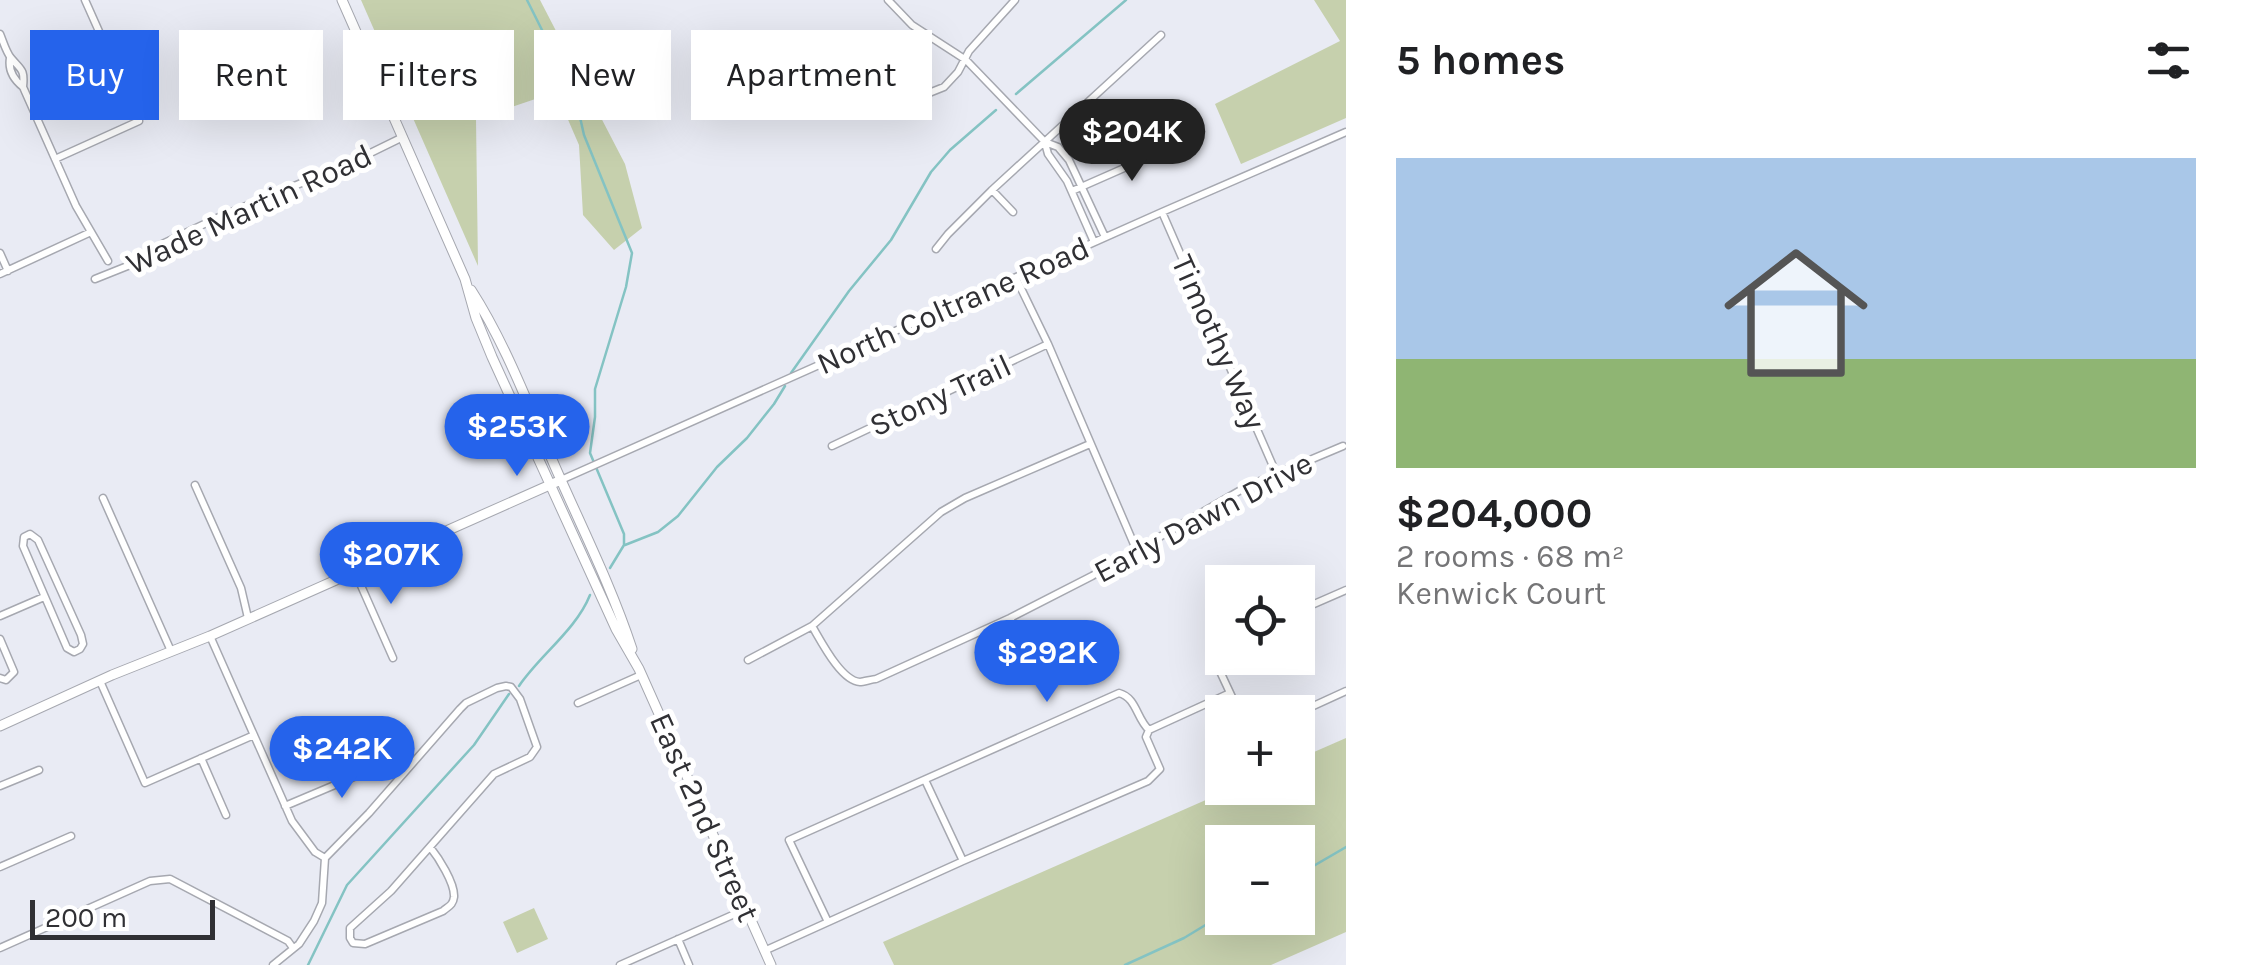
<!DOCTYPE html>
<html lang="en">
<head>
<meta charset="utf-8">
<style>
	:root { --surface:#fff; --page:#f6f6f6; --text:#202124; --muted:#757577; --accent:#2563eb }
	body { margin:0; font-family:Karla,sans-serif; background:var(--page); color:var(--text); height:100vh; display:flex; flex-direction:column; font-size:38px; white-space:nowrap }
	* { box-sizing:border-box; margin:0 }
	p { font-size:32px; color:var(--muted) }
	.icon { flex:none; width:55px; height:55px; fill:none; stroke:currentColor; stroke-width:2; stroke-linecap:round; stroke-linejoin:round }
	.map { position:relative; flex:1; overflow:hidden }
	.drawer { display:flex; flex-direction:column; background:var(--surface); width:900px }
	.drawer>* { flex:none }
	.guide { position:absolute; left:30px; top:30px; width:950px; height:90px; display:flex; gap:20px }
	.tools { position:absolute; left:1205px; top:565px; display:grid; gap:20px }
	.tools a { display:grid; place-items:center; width:110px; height:110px; border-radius:0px; background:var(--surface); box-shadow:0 10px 40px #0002; font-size:50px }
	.scale { position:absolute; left:30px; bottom:25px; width:185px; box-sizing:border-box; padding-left:10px; border:5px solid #303034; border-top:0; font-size:28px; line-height:35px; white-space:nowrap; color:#303034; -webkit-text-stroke:8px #fff; paint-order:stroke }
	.price { position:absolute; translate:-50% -85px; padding:0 22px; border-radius:35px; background:var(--accent); color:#fff; font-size:32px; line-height:65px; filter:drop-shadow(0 2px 5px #0008) }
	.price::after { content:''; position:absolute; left:50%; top:60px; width:30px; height:22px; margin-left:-15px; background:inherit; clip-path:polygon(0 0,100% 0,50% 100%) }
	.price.on { background:#222; color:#fff }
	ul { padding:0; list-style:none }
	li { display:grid; align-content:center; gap:20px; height:530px; padding:0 50px }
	li span { display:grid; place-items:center; height:310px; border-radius:0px; color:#555 }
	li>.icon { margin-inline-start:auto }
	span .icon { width:180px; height:180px; fill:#fffc; stroke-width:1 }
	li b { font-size:42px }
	h2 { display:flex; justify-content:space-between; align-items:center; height:120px; padding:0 50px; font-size:42px }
	.tag { padding:0 35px; border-radius:0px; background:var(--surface); box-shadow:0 10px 40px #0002; font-size:35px; line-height:90px }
	.tag.on { background:var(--accent); color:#fff }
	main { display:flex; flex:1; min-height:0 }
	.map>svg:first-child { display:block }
	.green { fill:#c6d0ad; fill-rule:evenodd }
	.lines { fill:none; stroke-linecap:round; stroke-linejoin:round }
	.stream { stroke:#84c3c3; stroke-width:2.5 }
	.minor-casing { stroke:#a6a8b0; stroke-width:9 }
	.major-casing { stroke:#a6a8b0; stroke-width:11 }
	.minor { stroke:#fff; stroke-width:6 }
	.major { stroke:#fff; stroke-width:9 }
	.labels { text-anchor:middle; stroke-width:10; stroke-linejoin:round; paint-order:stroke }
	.street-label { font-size:32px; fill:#303034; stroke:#fff }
</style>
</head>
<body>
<main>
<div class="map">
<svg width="1346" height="965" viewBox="0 0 1346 965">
	<rect width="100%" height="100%" fill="#e9ebf4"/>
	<path class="green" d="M361,0H540L625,164L642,228L614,250L583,215L579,145L556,92L476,119L478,266Z
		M1314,0H1346V118L1241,164L1215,104L1340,41Z
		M1346,738V932L1271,965H894L883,942L1233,788H1298V759ZM1222,842H1298V918H1222Z
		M534,908L548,939L517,953L503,922Z"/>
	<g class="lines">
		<path class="stream" d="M527,0L571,88L577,104L584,135L632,253L626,287L595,389V417L590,453L624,534V545L610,568
			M1016,94L1126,0
			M791,373L849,291L891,240L931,172L950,150L996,110
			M625,545L658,532L678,516L717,467L747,438L774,404L785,386
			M519,686C540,655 576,630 590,595
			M1298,875L1346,847
			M308,965L347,885L474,745L509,694
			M1125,965L1184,938L1222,915"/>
		<defs>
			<path id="minor" d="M888,0L912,25L966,60L1045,142L1058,147L1069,160L1105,237
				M0,34C3,41 6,52 11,58C21,70 25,69 23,87
				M10,58C8,70 13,79 23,87L76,206L108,261
				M929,93L944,87L958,72L969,51L1015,0
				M1045,143L1048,154L1067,181L1094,242
				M55,159L139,121L85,0
				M992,190L1013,212
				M1072,191L1156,154L1172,141
				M1162,212L1276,473
				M936,249L948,234L992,190L1161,35
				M0,253L8,271
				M0,274L91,232
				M1016,278L1048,344L1136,549
				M95,279L145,259L160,245L217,218L352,162L403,137
				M832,446L1048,344
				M561,480L1162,212L1346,132
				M195,485L241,588L248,618
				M103,498L171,651
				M30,534L38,540L81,635L83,644L80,649L74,652L67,648L23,546L24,537Z
				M355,572L393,658
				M1298,611L1346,590
				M0,616L44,597
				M1010,618L1034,673
				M812,626C821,641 841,681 860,682C863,682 873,679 876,679L1010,618L1092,576L1246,487L1343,446
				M210,636L292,821L315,852L325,858
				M0,639L14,672L6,680L0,678
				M1222,644L1210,650L1239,712
				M748,660L812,626L941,512L965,498L1090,444
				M100,681L145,783L254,735
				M578,703L641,675
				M1298,713L1346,691
				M201,758L226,815
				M925,780L963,861
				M0,786L39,770
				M285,806L356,776L378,764L386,762L401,775
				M0,867L71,836
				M828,922L789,840L1119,693C1137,698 1136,718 1149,730
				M678,939L689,965
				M0,948L150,881L170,879L288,941L293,948
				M764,951L963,861L1148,781L1160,769L1146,737L1149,730L1230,693
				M273,965L299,944L314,921L322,903L325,858L369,813L460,709L466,703L497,688L506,686L511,687L520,699L537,747L530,757L494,774L391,891L350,928V938L353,943L365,944L443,911C449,906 453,905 454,897C455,883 438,857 430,847
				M620,965L746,909"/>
			<path id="major" d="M342,0L465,279L476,318L492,357L616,629L639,669L771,965
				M471,290C507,346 530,410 557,471C583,530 612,588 632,649
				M0,726L112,675L210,636L561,480"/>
		</defs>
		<use href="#minor" class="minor-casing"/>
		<use href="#major" class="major-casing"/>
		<use href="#minor" class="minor"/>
		<use href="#major" class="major"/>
	</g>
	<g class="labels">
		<g class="street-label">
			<text transform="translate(249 209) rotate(-25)" y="11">Wade Martin Road</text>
			<text transform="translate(953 305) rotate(-24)" y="11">North Coltrane Road</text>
			<text transform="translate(1219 342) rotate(66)" y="11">Timothy Way</text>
			<text transform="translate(940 395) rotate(-25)" y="11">Stony Trail</text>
			<text transform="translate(1203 517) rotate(-28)" y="11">Early Dawn Drive</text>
			<text transform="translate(705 817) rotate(66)" y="11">East 2nd Street</text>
		</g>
	</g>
</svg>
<div class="tools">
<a><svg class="icon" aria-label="locate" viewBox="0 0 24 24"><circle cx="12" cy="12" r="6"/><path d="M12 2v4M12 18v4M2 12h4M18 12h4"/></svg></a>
<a>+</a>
<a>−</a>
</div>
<div class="scale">200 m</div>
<b class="price on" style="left:1132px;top:184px">$204K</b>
<b class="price" style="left:517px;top:479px">$253K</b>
<b class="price" style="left:391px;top:607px">$207K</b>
<b class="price" style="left:1047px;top:705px">$292K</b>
<b class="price" style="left:342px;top:801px">$242K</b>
<div class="guide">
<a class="tag on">Buy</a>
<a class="tag">Rent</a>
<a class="tag">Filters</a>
<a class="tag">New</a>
<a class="tag">Apartment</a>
</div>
</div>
<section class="drawer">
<h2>5 homes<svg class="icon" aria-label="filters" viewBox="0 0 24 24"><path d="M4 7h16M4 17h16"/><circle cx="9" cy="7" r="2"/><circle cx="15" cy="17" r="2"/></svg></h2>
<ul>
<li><span style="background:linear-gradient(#a9c7e8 65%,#8fb573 0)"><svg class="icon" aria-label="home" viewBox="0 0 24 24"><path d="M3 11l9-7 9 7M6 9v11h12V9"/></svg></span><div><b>$204,000</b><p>2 rooms · 68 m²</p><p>Kenwick Court</p></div></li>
</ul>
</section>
</main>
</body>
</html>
